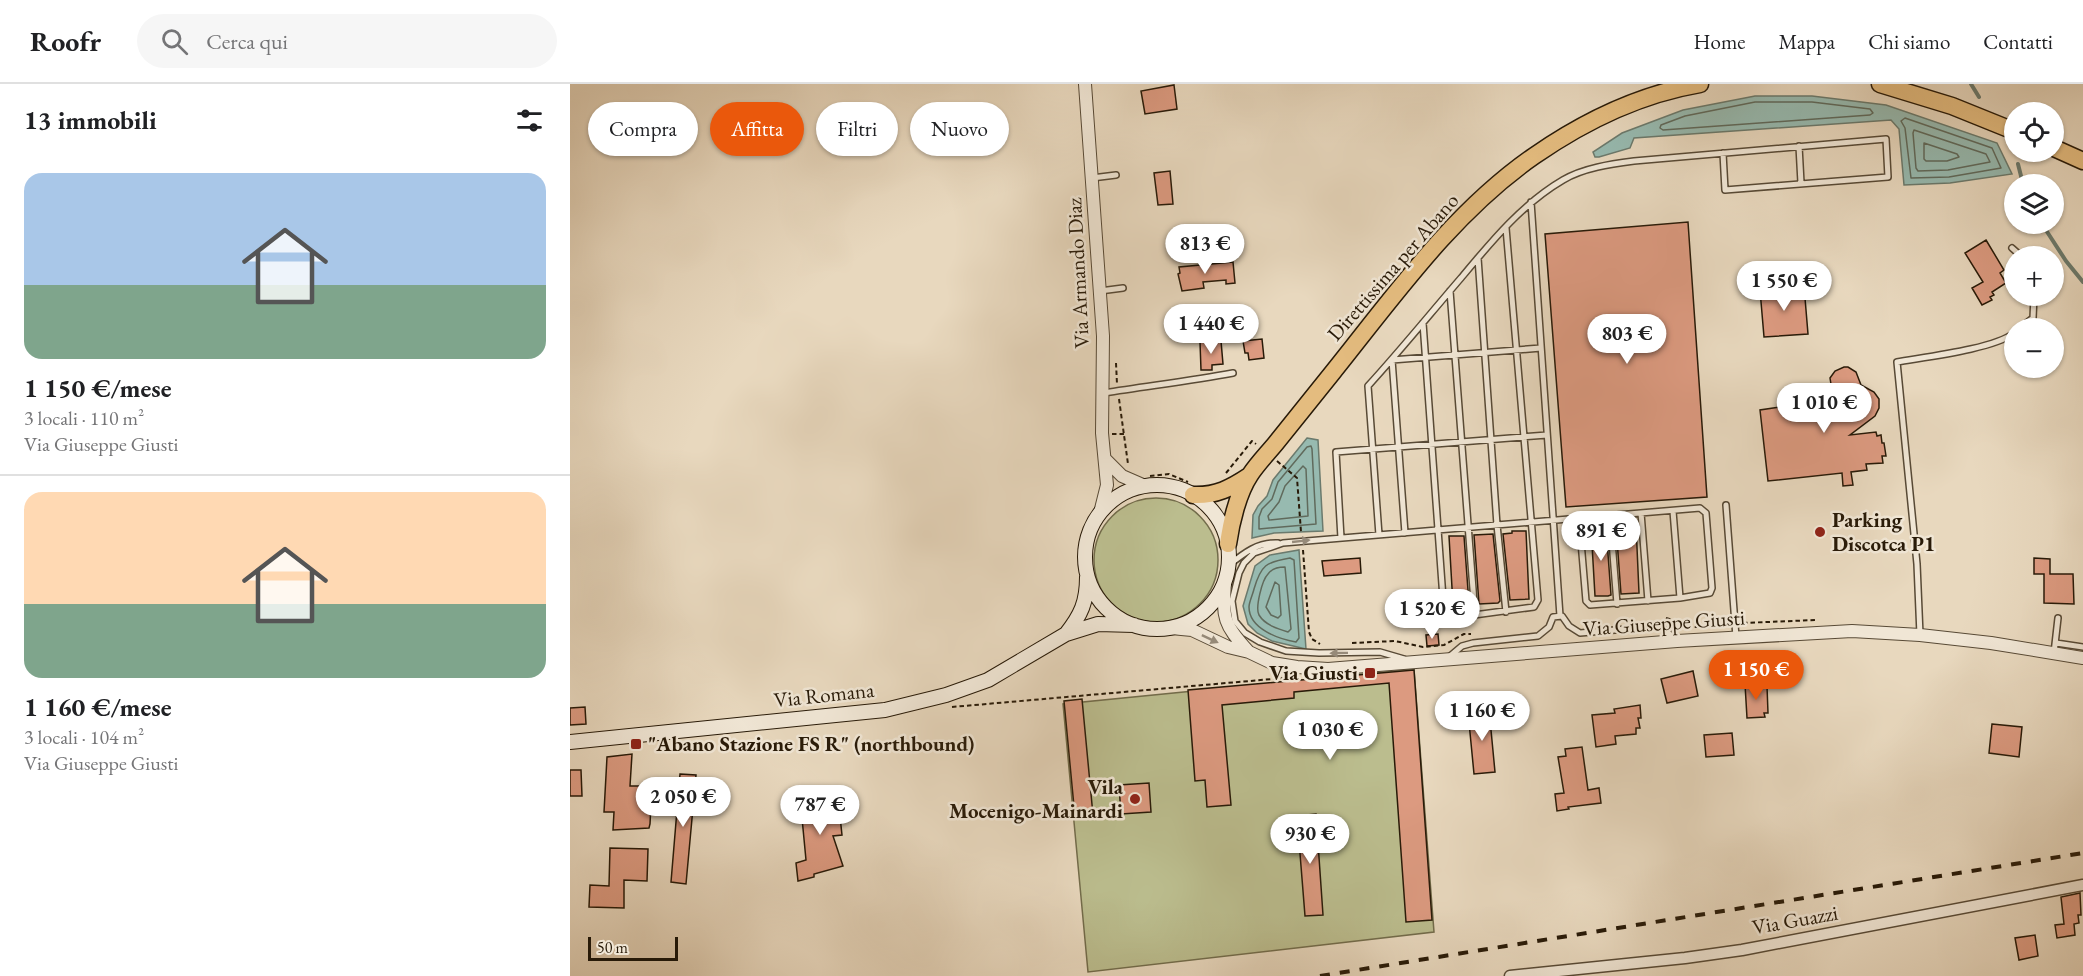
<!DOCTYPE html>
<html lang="it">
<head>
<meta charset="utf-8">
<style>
	:root { --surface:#fff; --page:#f6f6f6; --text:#202124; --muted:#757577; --line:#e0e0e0; --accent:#ea580c }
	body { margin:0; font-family:"EB Garamond",serif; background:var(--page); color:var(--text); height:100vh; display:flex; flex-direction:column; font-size:22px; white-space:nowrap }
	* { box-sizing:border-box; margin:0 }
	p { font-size:20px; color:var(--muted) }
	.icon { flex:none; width:33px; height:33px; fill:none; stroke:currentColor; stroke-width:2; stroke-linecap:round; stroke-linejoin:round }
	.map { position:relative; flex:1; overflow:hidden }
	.sheet { display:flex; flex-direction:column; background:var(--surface); width:570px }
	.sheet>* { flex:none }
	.hud { position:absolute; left:18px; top:18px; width:570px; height:54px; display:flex; gap:12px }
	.buttons { position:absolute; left:1434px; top:18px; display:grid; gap:12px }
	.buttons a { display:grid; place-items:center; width:60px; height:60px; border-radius:50%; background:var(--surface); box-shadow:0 2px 4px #0004; font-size:30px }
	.scale { position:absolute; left:18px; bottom:15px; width:90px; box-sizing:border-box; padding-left:6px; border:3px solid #281a08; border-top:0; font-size:16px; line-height:21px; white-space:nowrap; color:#281a08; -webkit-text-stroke:4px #f0e6d5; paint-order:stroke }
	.price { position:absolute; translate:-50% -51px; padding:0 14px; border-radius:21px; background:#fff; color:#222; font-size:20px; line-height:39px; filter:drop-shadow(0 2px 3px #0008) }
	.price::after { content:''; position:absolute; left:50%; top:36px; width:18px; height:14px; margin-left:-9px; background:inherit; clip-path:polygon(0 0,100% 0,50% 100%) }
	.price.selected { background:var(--accent); color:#fff }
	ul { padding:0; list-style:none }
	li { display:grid; align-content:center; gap:12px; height:318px; padding:0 24px }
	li+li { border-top:2px solid var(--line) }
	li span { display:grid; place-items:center; height:186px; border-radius:18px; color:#555 }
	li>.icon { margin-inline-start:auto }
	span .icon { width:108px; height:108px; fill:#fffc; stroke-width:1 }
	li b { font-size:26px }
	h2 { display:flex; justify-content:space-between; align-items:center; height:72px; padding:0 24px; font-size:26px }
	.chip { padding:0 21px; border-radius:27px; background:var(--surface); box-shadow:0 2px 4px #0004; font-size:21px; line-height:54px }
	.chip.selected { background:var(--accent); color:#fff }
	header { display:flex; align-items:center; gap:36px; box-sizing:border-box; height:84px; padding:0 30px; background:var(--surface); border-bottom:2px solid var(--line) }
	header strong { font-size:28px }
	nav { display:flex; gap:33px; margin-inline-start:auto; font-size:21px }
	.search { width:420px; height:54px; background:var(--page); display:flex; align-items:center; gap:15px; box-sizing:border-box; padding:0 21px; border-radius:33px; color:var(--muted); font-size:22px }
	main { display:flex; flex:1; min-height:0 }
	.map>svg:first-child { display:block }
	.green { fill:#bbbd8e; stroke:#726c4b; stroke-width:1.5 }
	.water { fill:#97bab0; stroke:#6b7a6d; stroke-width:1.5 }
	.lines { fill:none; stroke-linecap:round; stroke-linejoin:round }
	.shore { stroke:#606a5c; stroke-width:1.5 }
	.stream { stroke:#6b7a6d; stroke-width:4 }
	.building { fill:#dc9a80; stroke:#281a08; stroke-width:1.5 }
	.service-casing { stroke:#584a36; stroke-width:8 }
	.minor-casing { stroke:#584a36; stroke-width:13 }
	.tertiary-casing { stroke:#584a36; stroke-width:14 }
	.secondary-casing { stroke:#281a08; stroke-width:16 }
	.trunk-casing { stroke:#281a08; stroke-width:19 }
	.path { stroke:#281a08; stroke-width:2; stroke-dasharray:4.5 3; stroke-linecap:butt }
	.service { stroke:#f0e6d5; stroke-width:5 }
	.minor { stroke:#f0e6d5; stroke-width:10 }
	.tertiary { stroke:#f0e6d5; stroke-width:12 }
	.secondary { stroke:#f0e6d5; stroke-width:14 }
	.trunk { stroke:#e4bc7f; stroke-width:16 }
	.rail { stroke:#281a08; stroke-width:4; stroke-dasharray:10 10; stroke-linecap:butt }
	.oneway { fill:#968a79 }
	.poi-dot { fill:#8f2418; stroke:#f0e6d5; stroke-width:2 }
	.labels { text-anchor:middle; stroke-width:5; stroke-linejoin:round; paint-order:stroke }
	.street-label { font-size:21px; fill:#281a08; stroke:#f0e6d5 }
	.poi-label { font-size:21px; font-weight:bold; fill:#281a08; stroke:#f0e6d5; text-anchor:start }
</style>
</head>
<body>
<header>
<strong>Roofr</strong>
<div class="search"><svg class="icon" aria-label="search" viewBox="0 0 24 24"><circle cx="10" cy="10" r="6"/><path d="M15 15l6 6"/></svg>Cerca qui</div>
<nav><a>Home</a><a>Mappa</a><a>Chi siamo</a><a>Contatti</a></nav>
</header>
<main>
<section class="sheet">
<h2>13 immobili<svg class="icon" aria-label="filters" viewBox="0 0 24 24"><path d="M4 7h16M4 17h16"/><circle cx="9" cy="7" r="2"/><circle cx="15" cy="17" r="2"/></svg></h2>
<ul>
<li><span style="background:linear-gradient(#a9c7e8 60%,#7fa58c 0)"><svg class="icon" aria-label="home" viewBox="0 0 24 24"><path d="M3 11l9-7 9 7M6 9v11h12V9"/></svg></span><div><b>1 150 €/mese</b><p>3 locali · 110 m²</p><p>Via Giuseppe Giusti</p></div></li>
<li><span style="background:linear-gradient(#ffd9b3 60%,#7fa58c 0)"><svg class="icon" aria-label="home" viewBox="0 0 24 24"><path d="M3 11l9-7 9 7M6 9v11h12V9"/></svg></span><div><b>1 160 €/mese</b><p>3 locali · 104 m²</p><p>Via Giuseppe Giusti</p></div></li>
</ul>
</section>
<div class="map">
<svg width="1513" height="892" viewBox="0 0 1513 892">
	<rect width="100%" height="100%" fill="#e8d8be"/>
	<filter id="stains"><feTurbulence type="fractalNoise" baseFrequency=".00333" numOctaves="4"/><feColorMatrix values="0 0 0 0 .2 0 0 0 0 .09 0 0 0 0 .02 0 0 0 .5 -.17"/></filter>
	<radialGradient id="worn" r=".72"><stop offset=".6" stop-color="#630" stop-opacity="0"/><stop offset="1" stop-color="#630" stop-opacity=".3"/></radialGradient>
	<path class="green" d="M524 476a62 62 0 1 1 124 0a62 62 0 1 1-124 0Z
		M844,585L864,848L518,888L493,620Z"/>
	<path class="water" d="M1185,12H1242L1316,21L1427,59L1442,90L1380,99L1334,101L1329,45L1321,36L1064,54L1060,64L1029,73H1025L1023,68L1052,49L1113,26Z
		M737,354L748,356L753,447L704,449L682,454L683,431L688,422L697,412L703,396Z
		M729,466L736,565L702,557L687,549L678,540L673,522L685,482L700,471Z"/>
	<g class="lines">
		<path class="shore" d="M1185,18H1242L1300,25L1303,29L1300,31L1093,46L1090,44L1091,41L1115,32Z
			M1335,34L1422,64L1431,84L1379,93L1341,94L1335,44L1331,37Z
			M1344,46L1416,70L1420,78L1378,86L1348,87L1346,84L1343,49Z
			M1354,59L1387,70L1389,73L1377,77H1356L1354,75Z
			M741,362L742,365L746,440L689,445V433L692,425L702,415L708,398L737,363Z
			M733,382L736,385L738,432L699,436L698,432L709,418L715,402Z
			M720,474L724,476L729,554L726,558C709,555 679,545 679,523C679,518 683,510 684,505C691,481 696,478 720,474Z
			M715,483L721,545L718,548C708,545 695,541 689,531C685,524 692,496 698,490C702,484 709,483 715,483Z
			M705,498L709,501L711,531L708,534L701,531L696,523Z"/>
		<path class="stream" d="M1401,0L1409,13
			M1448,80L1453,100
			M1472,140L1496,177L1513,198"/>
	</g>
	<path class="building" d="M604,1L607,25L575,30L571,7Z
		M600,87L603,120L588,121L584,89Z
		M1118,138L1137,413L996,423L975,150Z
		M1416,156L1434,186L1430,189L1436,199L1422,208L1424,211L1420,213L1422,216L1412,221L1402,204L1413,198L1395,169Z
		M663,178L665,199L656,200V196L633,198L634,204L612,207L608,190L610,189L609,183Z
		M1234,202L1238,250L1194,253L1190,206Z
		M692,255L694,274L679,276L678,269H675L673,257Z
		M651,257L653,280L642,281V286H631L630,258Z
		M1274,283H1278L1286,288L1291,301L1304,308L1309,315V324L1305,332L1280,351L1306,348L1307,352L1311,351L1312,359H1314L1316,372H1312L1313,379L1296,380L1297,386L1281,388L1283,401L1273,402L1272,389L1198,397L1190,326L1210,323L1211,326L1243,323L1242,315L1263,313L1260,294L1265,287Z
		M1052,441H1066L1069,509L1051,510L1046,442Z
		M1021,443H1036L1041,511L1038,512H1025Z
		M942,447H956L959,515L940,516L933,450L942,449Z
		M923,450L930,517L928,519L909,520L904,451Z
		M879,452H894L899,520L883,521Z
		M790,474L791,489L754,492L752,477Z
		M1464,474L1480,475V490H1503L1504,520L1474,519V490H1464Z
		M868,550L869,561L857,562L856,551Z
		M844,586L862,836L836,838L819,599L724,608V614L652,621L661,721L637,723L635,696L625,697L618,606Z
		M1123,587L1128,612L1097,619L1091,595Z
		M1186,599V603L1197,602L1198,629H1194L1195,633L1177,634L1175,600Z
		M512,615L523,731L505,733L494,617Z
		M1070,621L1071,634H1068L1070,644H1066V650L1045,652L1046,660L1026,663L1022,631L1045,629L1044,625Z
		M15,623L16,640L0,641V624Z
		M919,625L925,688L904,690L898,628Z
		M1422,640L1452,643L1449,673L1419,669Z
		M1162,649L1164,671L1136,673L1134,651Z
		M1012,663L1018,706L1029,704L1031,719L998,723L999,725L987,727L985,710L994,709L988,673L996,672L995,665Z
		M62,670L60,702H82L80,740L79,744L43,746L44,728H34L37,673Z
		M0,686H11L12,712H0Z
		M110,690L126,691L116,800L101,798Z
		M579,699L581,728L551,730L549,701Z
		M240,712L241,715L268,713L272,751L263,752L273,782L244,790V793L228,797L226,779L236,776L230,713Z
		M746,730L753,831L735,832L727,732Z
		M40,764L78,765L77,797L54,796V824L19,823L20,801L39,802Z
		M1510,809L1511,831H1508L1509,839L1504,840L1505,851L1487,854L1485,841L1494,840L1491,813Z
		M1465,851L1468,872L1449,876L1445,854Z"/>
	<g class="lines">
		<defs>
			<path id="service" d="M1229,62L1231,99
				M522,94L546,91
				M961,118L990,532
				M1442,164L1451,172
				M908,174L927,441L936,528
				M530,207L553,204
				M880,207L905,531
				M853,239L874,528L878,534H882L964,523L968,516L936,144
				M1450,244L1463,234L1464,212
				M534,309C577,302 620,297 663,289
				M1156,421L1166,553
				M1103,427L1110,514
				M1071,429L1078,517
				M1040,432L1047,520
				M835,449L822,276L971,264
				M809,451L798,302C830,267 860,230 891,194C921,158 952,120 993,96C1013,84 1041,80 1064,77L1316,55L1318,93L1155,106L1153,69
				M771,454L766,368L977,351
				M659,481C674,469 688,458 708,459
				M1350,551L1347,480L1327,278C1355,273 1424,265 1444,249
				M1486,559L1513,563
				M1484,569L1488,534
				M879,573L892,562L903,559L968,552L979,543L983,533L992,532L999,542L1010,549L1091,542L1106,556
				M834,575L810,568L749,569L716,567L690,558L675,549L665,537L662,517L669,489L674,479L684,469L713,459L1130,424L1136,429L1142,504L1140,509L1110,514L1020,521L1016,517L1009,434"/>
			<path id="minor" d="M940,892L1115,874L1172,866L1513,801"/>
			<path id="tertiary" d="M515,0L533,252L532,349L537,401L530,429
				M536,376L552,392L575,402
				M655,499C652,534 654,541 678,567
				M601,544L622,546L658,563L679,568L702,579L727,583L758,585L1107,557L1282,547L1350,551L1421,559L1513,574"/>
			<path id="secondary" d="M515 473a72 72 0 1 1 144 0a72 72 0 1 1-144 0Z
				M496,550C511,531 517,518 517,493
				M0,658L315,626L376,611L418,596L496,550L528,540L564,541"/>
			<path id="trunk" d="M1310,0L1382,22L1444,47
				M1484,64L1513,77
				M623,411C646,412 661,404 679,392
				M658,460C661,439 668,409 680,391C687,380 697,370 706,359C725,335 744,312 763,288C824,212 883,128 964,72C1013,38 1071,10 1130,0"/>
		</defs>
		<use href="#service" class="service-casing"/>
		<use href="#minor" class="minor-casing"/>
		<use href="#tertiary" class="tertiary-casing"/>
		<use href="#secondary" class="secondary-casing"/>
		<use href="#trunk" class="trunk-casing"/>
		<path class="path" d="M546,279L547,300
			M549,315L558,380
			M542,350H555
			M707,377L727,394L731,448
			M656,389L682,357L686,360
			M580,392L599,390L618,398
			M733,466L739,548L742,555L750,560
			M1096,534L1126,543L1158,540
			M1173,539L1245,536
			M782,559L825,557L853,563L874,561L894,550H901
			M382,623L714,594"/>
		<use href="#service" class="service"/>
		<use href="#minor" class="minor"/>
		<use href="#tertiary" class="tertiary"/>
		<use href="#secondary" class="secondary"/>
		<use href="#trunk" class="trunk"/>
		<path class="rail" d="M750,892L1513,769"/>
	</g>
	<defs><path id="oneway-solid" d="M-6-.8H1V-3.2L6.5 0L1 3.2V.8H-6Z" transform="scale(1.5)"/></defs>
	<g class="oneway">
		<use href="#oneway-solid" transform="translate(731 457) rotate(-6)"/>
		<use href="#oneway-solid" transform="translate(640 555) rotate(25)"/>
		<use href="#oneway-solid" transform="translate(769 569) rotate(179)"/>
	</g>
	<g class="poi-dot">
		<circle cx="1250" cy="448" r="6"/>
		<rect x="794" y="583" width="12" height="12" rx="3"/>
		<rect x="60" y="654" width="12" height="12" rx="3"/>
		<circle cx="565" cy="715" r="6"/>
	</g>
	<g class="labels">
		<g class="street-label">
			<text transform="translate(823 183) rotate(-49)" y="7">Direttissima per Abano</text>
			<text transform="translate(508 189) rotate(-93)" y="7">Via Armando Diaz</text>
			<text transform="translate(1094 539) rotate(-4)" y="7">Via Giuseppe Giusti</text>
			<text transform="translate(254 611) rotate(-6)" y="7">Via Romana</text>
			<text transform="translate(1225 836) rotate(-10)" y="7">Via Guazzi</text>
		</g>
		<g class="poi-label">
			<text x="1262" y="443">Parking<tspan x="1262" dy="24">Discotca P1</tspan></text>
			<text x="788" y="596" text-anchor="end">Via Giusti</text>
			<text x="78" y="667">"Abano Stazione FS R" (northbound)</text>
			<text x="553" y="710" text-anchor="end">Vila<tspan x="553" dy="24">Mocenigo-Mainardi</tspan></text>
		</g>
	</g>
	<rect width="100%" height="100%" filter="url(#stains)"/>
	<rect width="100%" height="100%" fill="url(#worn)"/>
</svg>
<div class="buttons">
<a><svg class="icon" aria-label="locate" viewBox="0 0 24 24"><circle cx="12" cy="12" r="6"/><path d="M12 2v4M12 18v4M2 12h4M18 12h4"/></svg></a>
<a><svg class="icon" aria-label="layers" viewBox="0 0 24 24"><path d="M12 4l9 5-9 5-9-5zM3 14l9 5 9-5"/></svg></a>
<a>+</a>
<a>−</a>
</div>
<div class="scale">50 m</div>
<b class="price" style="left:635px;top:191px">813 €</b>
<b class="price" style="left:1214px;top:228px">1 550 €</b>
<b class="price" style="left:641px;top:271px">1 440 €</b>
<b class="price" style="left:1057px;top:281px">803 €</b>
<b class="price" style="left:1254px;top:350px">1 010 €</b>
<b class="price" style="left:1031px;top:478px">891 €</b>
<b class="price" style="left:862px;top:556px">1 520 €</b>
<b class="price selected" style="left:1186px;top:617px">1 150 €</b>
<b class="price" style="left:912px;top:658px">1 160 €</b>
<b class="price" style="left:760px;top:677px">1 030 €</b>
<b class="price" style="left:113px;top:744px">2 050 €</b>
<b class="price" style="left:250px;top:752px">787 €</b>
<b class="price" style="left:740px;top:781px">930 €</b>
<div class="hud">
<a class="chip">Compra</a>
<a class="chip selected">Affitta</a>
<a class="chip">Filtri</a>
<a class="chip">Nuovo</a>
</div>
</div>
</main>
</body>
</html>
